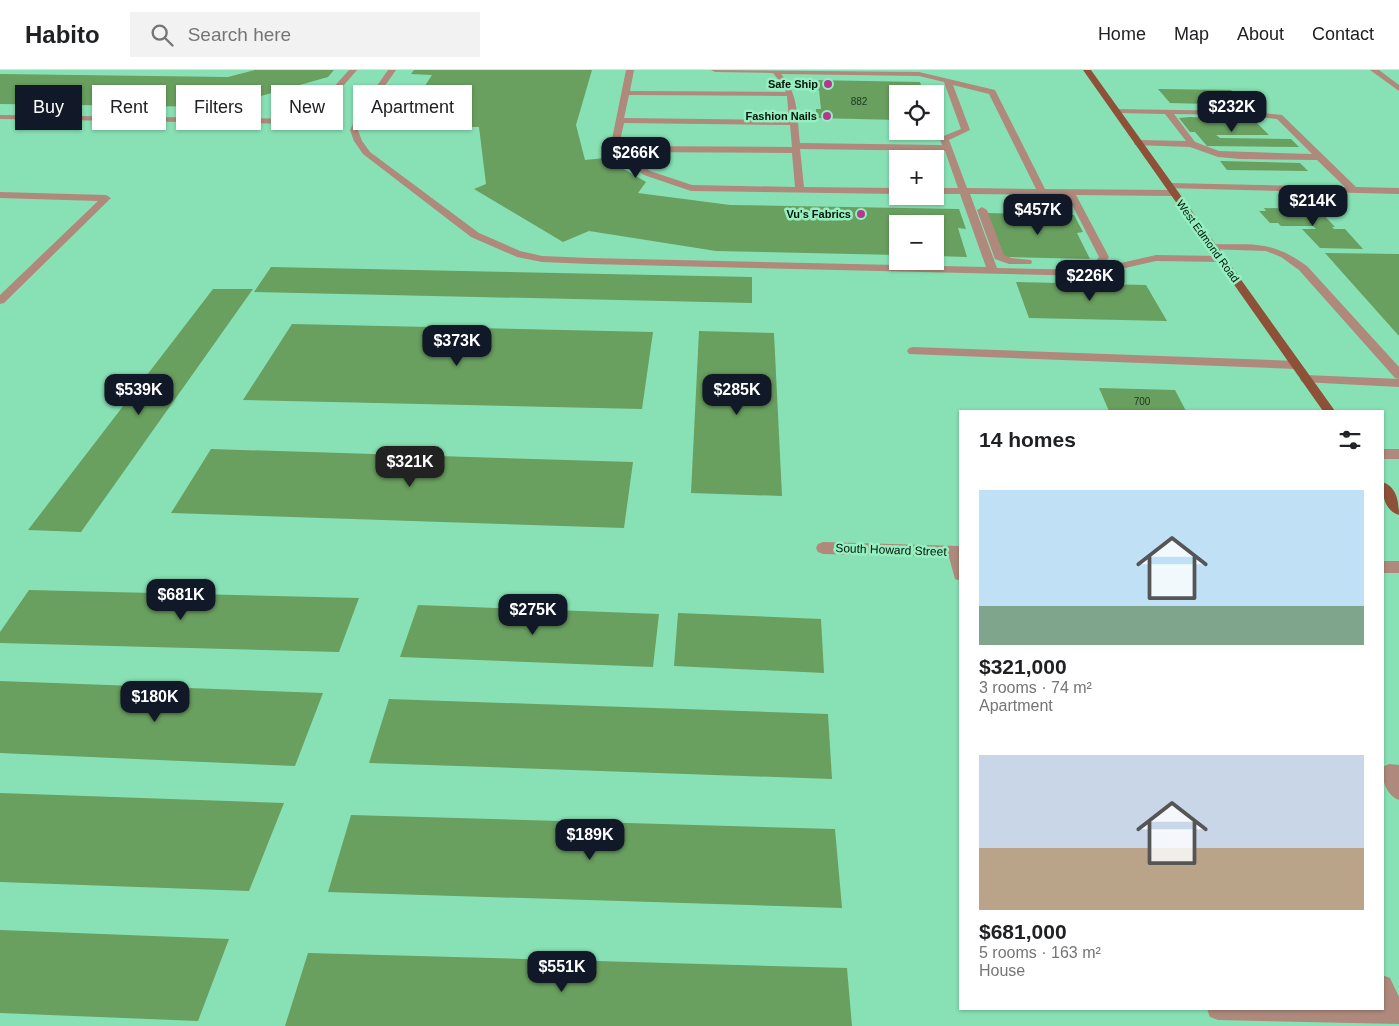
<!DOCTYPE html>
<html lang="en">
<head>
<meta charset="utf-8">
<style>
	:root { --surface:#fff; --page:#f2f2f2; --text:#202124; --muted:#757577; --line:#e0e0e0; --accent:#111827 }
	body { margin:0; font-family:Arial,sans-serif; background:var(--page); color:var(--text); height:100vh; display:flex; flex-direction:column; font-size:19px; white-space:nowrap }
	* { box-sizing:border-box; margin:0 }
	p { font-size:16px; color:var(--muted) }
	.icon { flex:none; width:28px; height:28px; fill:none; stroke:currentColor; stroke-width:2; stroke-linecap:round; stroke-linejoin:round }
	.map { position:relative; flex:1; overflow:hidden }
	.panel { position:absolute; left:959px; top:340px; width:425px; height:600px; display:flex; flex-direction:column; background:var(--surface); border-radius:0px; box-shadow:0 1px 4px #0004 }
	.panel>* { flex:none }
	.hud { position:absolute; left:15px; top:15px; width:475px; height:45px; display:flex; gap:10px }
	.fabs { position:absolute; left:889px; top:15px; display:grid; gap:10px }
	.fabs a { display:grid; place-items:center; width:55px; height:55px; border-radius:0px; background:var(--surface); box-shadow:0 1px 4px #0004; font-size:25px }
	.price { position:absolute; translate:-50% -42px; padding:0 11px; border-radius:10px; background:var(--accent); color:#fff; font-size:16px; line-height:32px; filter:drop-shadow(0 1px 2px #0008) }
	.price::after { content:''; position:absolute; left:50%; top:30px; width:15px; height:11px; margin-left:-8px; background:inherit; clip-path:polygon(0 0,100% 0,50% 100%) }
	.price.on { background:#222; color:#fff }
	ul { padding:0; list-style:none }
	li { display:grid; align-content:center; gap:10px; height:265px; padding:0 20px }
	li span { display:grid; place-items:center; height:155px; border-radius:0px; color:#555 }
	li>.icon { margin-inline-start:auto }
	span .icon { width:90px; height:90px; fill:#fffc; stroke-width:1 }
	li b { font-size:21px }
	h2 { display:flex; justify-content:space-between; align-items:center; height:60px; padding:0 20px; font-size:21px }
	.pill { padding:0 18px; border-radius:0px; background:var(--surface); box-shadow:0 1px 4px #0004; font-size:18px; line-height:45px }
	.pill.on { background:var(--accent); color:#fff }
	header { display:flex; align-items:center; gap:30px; box-sizing:border-box; height:70px; padding:0 25px; background:var(--surface); border-bottom:1px solid var(--line) }
	header strong { font-size:24px }
	nav { display:flex; gap:28px; margin-inline-start:auto; font-size:18px }
	.search { width:350px; height:45px; background:var(--page); display:flex; align-items:center; gap:12px; box-sizing:border-box; padding:0 18px; border-radius:0px; color:var(--muted); font-size:19px }
	.map>svg:first-child { display:block }
	.building { fill:#699f5f }
	.lines { fill:none; stroke-linecap:round; stroke-linejoin:round }
	.minor { fill:#ae897c; fill-rule:evenodd }
	.major { fill:#8f5038; fill-rule:evenodd }
	.poi-dot { fill:#b13a90; stroke:#95efc0; stroke-width:2 }
	.labels { text-anchor:middle; stroke-width:5; stroke-linejoin:round; paint-order:stroke }
	.number-label { font-size:10px; fill:#1a381e }
	.far-poi-label { font-size:11px; font-weight:bold; fill:#001509; stroke:#95efc0; text-anchor:end }
	.far-street-label { font-size:11px; fill:#001509; stroke:#95efc0 }
	.street-label { font-size:12px; fill:#001509; stroke:#95efc0 }
</style>
</head>
<body>
<header>
<strong>Habito</strong>
<div class="search"><svg class="icon" aria-label="search" viewBox="0 0 24 24"><circle cx="10" cy="10" r="6"/><path d="M15 15l6 6"/></svg>Search here</div>
<nav><a>Home</a><a>Map</a><a>About</a><a>Contact</a></nav>
</header>
<div class="map">
<svg width="1399" height="956" viewBox="0 0 1399 956">
	<rect width="100%" height="100%" fill="#88e1b4"/>
	<path class="building" d="M255,0H334L328,7L222,37L0,34V4L228,7Z
		M414,0H592L576,55L585,90L605,88L646,112L638,123L730,135L959,139L966,159L958,158L967,187L935,186V154H898V185L716,181L589,161L563,172L474,119L486,114L479,57L427,56L443,29L417,28L432,5L411,4Z
		M811,10L920,12L924,24H898V50L816,48V39H821L819,20L812,19Z
		M1158,19L1231,20L1244,35L1170,33Z
		M1190,47L1254,50L1269,65H1216L1220,68L1291,69L1299,77L1207,76L1195,62H1190L1179,48Z
		M1220,91L1300,93L1308,101L1227,100Z
		M1264,138L1318,139L1335,157H1332L1334,159H1345L1363,179L1320,178L1302,159H1316L1313,156H1281L1278,153H1270L1259,141H1266Z
		M986,143L1074,145L1083,162L1077,163L1090,189L1003,187Z
		M1325,183L1399,184V266Z
		M271,197L752,207V233L254,222Z
		M1016,212L1146,215L1167,251L1029,248Z
		M213,219H253L81,462L28,460Z
		M292,254L653,262L642,339L243,330Z
		M699,261L774,263L782,426L691,423Z
		M1099,318L1175,320L1186,341H1109Z
		M211,379L633,392L624,458L171,443Z
		M29,520L359,528L339,582L0,573V562Z
		M418,535L659,544L653,597L400,587Z
		M678,543L821,549L824,603L674,596Z
		M0,611L323,623L295,696L0,683Z
		M389,629L828,644L832,709L369,693Z
		M0,723L284,733L249,821L0,812Z
		M351,745L835,759L842,838L328,822Z
		M0,860L229,869L198,951L0,943Z
		M308,883L847,898L852,956H285Z"/>
	<g class="lines">
		<path class="minor" d="M349,0H357L310,54H307L0,49V45L305,49Z
			M388,0H396L368,40L358,60L362,71L370,82L479,163L520,181L542,186L590,188L986,197L960,124H935V118H958L945,81L800,79L804,117L898,118V124L691,121L644,105L610,79L626,0H634L630,21L786,22L782,14L773,3L715,2L711,0L919,2L995,20L1045,119L1173,120L1178,123L1173,126L1076,125L1109,187L1103,196C1096,198 1083,198 1078,193L1083,190L1096,191L1099,187L1067,125L970,124L997,198L1090,200L1156,185L1221,186L1226,189L1221,192L1156,191L1090,206L590,194L542,192L517,187L471,167L363,84L354,71L350,60L360,40ZM781,4L919,6L944,12L961,59L941,67L940,69L942,75L800,73C797,48 799,23 781,4ZM953,15L989,24L1036,119L967,118L949,70L970,60ZM629,25L787,26L789,50L624,48ZM624,53L790,55L792,77L619,76ZM623,82L792,83L795,117L692,115L650,101Z
			M1370,0H1379L1399,15V21Z
			M1113,39L1243,41L1282,45L1356,117L1399,118V124L1166,118V114L1169,113L1345,117L1317,90L1240,89L1218,87L1190,77L1135,75L1134,73L1138,70L1186,71L1165,44L1116,43H1113ZM1174,44L1243,45L1277,49L1312,84L1219,81L1195,72Z
			M0,122L106,125L111,128L4,233L0,234V225L98,131L0,128Z
			M982,137L987,140L1004,185L1011,188L1031,190L1032,192L1031,194H1009L995,189L977,140Z
			M1212,174C1254,175 1271,170 1307,196L1399,297V309L1395,308L1299,200L1281,187L1266,181L1208,179L1207,177Z
			M913,277L1296,291L1302,295L1296,299L909,284L907,281L909,278Z
			M1306,305L1399,309V317L1302,312L1300,309L1302,306Z
			M1382,379H1399V389H1382Z
			M823,472L960,476V511L955,509L949,487L823,484L818,482L816,478L818,474Z
			M1382,491H1399V503H1382Z
			M1389,694L1399,695V730C1386,725 1382,710 1382,697Z
			M1382,905L1390,908L1399,927V954L1218,950L1210,947L1207,939H1382Z"/>
		<path class="major" d="M1083,0H1091L1335,341H1323Z
			M1382,412C1397,416 1399,433 1399,445C1385,441 1382,425 1382,412Z"/>
	</g>
	<g class="poi-dot">
		<circle cx="828" cy="14" r="5"/>
		<circle cx="827" cy="46" r="5"/>
		<circle cx="861" cy="144" r="5"/>
	</g>
	<g class="labels">
		<g class="number-label">
			<text x="859" y="35">882</text>
			<text x="1142" y="335">700</text>
		</g>
		<g class="far-poi-label">
			<text x="818" y="18">Safe Ship</text>
			<text x="817" y="50">Fashion Nails</text>
			<text x="851" y="148">Vu's Fabrics</text>
		</g>
		<g class="far-street-label">
			<text transform="translate(1208 171) rotate(54)" y="4">West Edmond Road</text>
		</g>
		<g class="street-label">
			<text transform="translate(891 480) rotate(2)" y="4">South Howard Street</text>
		</g>
	</g>
</svg>
<div class="fabs">
<a><svg class="icon" aria-label="locate" viewBox="0 0 24 24"><circle cx="12" cy="12" r="6"/><path d="M12 2v4M12 18v4M2 12h4M18 12h4"/></svg></a>
<a>+</a>
<a>−</a>
</div>
<b class="price" style="left:1232px;top:63px">$232K</b>
<b class="price" style="left:636px;top:109px">$266K</b>
<b class="price" style="left:1313px;top:157px">$214K</b>
<b class="price" style="left:1038px;top:166px">$457K</b>
<b class="price" style="left:1090px;top:232px">$226K</b>
<b class="price" style="left:457px;top:297px">$373K</b>
<b class="price" style="left:139px;top:346px">$539K</b>
<b class="price" style="left:737px;top:346px">$285K</b>
<b class="price on" style="left:410px;top:418px">$321K</b>
<b class="price" style="left:181px;top:551px">$681K</b>
<b class="price" style="left:533px;top:566px">$275K</b>
<b class="price" style="left:155px;top:653px">$180K</b>
<b class="price" style="left:590px;top:791px">$189K</b>
<b class="price" style="left:562px;top:923px">$551K</b>
<div class="hud">
<a class="pill on">Buy</a>
<a class="pill">Rent</a>
<a class="pill">Filters</a>
<a class="pill">New</a>
<a class="pill">Apartment</a>
</div>
<section class="panel">
<h2>14 homes<svg class="icon" aria-label="filters" viewBox="0 0 24 24"><path d="M4 7h16M4 17h16"/><circle cx="9" cy="7" r="2"/><circle cx="15" cy="17" r="2"/></svg></h2>
<ul>
<li><span style="background:linear-gradient(#bfe0f5 75%,#7fa58c 0)"><svg class="icon" aria-label="home" viewBox="0 0 24 24"><path d="M3 11l9-7 9 7M6 9v11h12V9"/></svg></span><div><b>$321,000</b><p>3 rooms · 74 m²</p><p>Apartment</p></div></li>
<li><span style="background:linear-gradient(#c9d6e8 60%,#b9a48a 0)"><svg class="icon" aria-label="home" viewBox="0 0 24 24"><path d="M3 11l9-7 9 7M6 9v11h12V9"/></svg></span><div><b>$681,000</b><p>5 rooms · 163 m²</p><p>House</p></div></li>
</ul>
</section>
</div>
</body>
</html>
